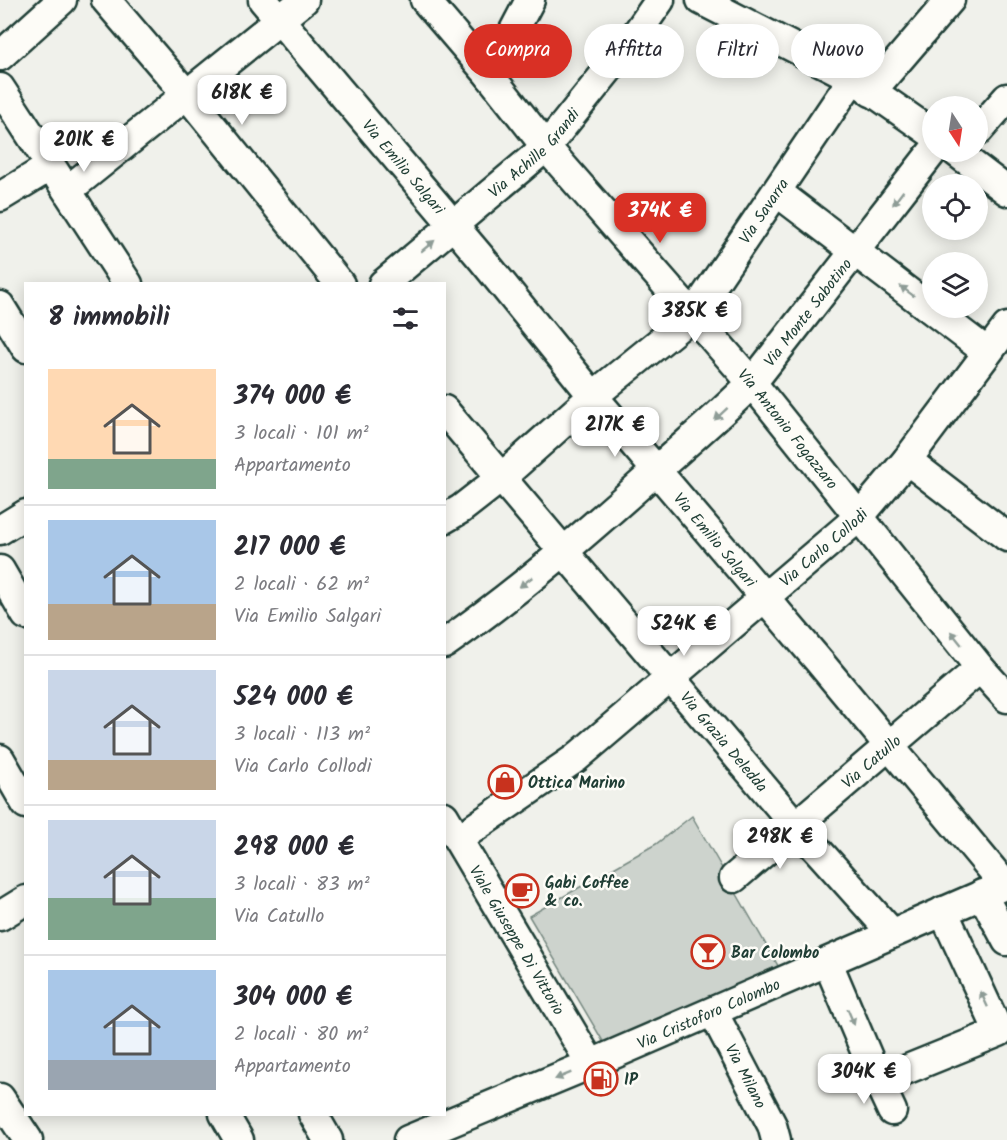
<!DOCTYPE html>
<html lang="it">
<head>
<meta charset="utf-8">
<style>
	:root { --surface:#fff; --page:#f2f2f3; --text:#2b2b33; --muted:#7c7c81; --line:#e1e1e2; --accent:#d93025 }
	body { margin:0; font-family:Kalam,sans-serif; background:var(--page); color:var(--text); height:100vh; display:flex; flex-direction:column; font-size:22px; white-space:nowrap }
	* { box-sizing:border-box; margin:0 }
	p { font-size:20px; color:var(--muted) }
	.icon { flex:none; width:33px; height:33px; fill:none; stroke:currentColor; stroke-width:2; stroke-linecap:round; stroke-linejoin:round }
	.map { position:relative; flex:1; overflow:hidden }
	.drawer { position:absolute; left:24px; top:282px; width:422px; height:834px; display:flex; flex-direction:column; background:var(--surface); border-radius:0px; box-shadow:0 3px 15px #0003 }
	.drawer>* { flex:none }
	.hud { position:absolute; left:464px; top:24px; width:453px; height:54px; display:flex; gap:12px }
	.needle { width:39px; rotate:168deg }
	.controls { position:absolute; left:922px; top:96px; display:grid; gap:12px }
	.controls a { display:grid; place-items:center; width:66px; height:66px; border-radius:50%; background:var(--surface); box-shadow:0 3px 15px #0003; font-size:30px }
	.price { position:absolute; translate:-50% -51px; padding:0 14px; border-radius:12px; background:#fff; color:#222; font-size:20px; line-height:39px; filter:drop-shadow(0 2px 3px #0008) }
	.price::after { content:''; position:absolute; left:50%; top:36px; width:18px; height:14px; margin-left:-9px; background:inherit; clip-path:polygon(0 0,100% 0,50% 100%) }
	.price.active { background:var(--accent); color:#fff }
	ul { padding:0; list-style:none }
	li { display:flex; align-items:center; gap:18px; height:150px; padding:0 24px }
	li+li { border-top:2px solid var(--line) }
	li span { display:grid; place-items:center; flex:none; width:168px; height:120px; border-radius:0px; color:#555 }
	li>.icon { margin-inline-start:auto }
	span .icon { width:72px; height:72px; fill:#fffc; stroke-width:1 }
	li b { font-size:26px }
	h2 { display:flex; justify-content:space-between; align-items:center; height:72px; padding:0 24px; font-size:26px }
	.tag { padding:0 21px; border-radius:27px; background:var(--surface); box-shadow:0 3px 15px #0003; font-size:21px; line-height:54px }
	.tag.active { background:var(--accent); color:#fff }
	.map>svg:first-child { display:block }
	.green { fill:#cdd3cd; stroke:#768880; stroke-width:1.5 }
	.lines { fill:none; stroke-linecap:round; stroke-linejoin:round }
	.minor-casing { stroke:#1f3d34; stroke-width:33 }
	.minor { stroke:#fdfcf7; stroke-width:28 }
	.oneway { fill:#8e9c96 }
	.labels { text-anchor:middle; stroke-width:5; stroke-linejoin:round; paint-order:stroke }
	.street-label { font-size:16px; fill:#1f3d34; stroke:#fdfcf7 }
	.poi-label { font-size:16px; font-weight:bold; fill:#1f3d34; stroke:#fdfcf7; text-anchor:start }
</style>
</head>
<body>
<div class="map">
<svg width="1007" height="1140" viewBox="0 0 1007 1140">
	<rect width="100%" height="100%" fill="#f0f1eb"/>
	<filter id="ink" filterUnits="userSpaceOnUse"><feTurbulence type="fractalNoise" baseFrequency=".0167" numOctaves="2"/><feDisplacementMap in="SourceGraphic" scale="12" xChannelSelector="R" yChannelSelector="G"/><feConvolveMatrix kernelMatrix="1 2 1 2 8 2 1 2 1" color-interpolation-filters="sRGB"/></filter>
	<g filter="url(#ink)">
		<path class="green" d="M692,816L781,971L604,1043L529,916L656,844Z"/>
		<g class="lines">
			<defs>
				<g id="minor">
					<path d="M106,0L188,96L340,284"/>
					<path id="s1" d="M263,0L482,259L593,396L818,660L1005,885"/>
					<path id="s2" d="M425,0L490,76L546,147L752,383L980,668L1007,698"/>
					<path d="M701,0L853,78L933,134"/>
					<path d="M0,56L62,0"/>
					<path d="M490,76L530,0"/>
					<path d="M0,88L128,284"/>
					<path d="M871,92L950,0"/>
					<path d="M978,131L1007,98"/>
					<path d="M956,152L1007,191"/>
					<path d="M68,190L304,0"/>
					<path d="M777,192L987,352"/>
					<path d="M0,197L51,166"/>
					<path id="s3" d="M383,284L546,147L632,40L660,0"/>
					<path d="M0,306L26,348"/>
					<path id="s4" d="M444,410L796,826L892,933"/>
					<path d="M907,460L1007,537"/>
					<path id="s5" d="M444,519L461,509L502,477L593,396L692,316L853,78"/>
					<path d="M0,530L26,514"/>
					<path d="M0,570L26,615"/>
					<path id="s6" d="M444,644C517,593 584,535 650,476C684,445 719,416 752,383L933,151"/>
					<path d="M0,759L26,804"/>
					<path id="s7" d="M444,816L591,1064"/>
					<path id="s8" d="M458,839L576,758L859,517L907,460L1007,327"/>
					<path id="s9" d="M734,878L980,668"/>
					<path d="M982,894L1007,941"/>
					<path d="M0,916L26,900"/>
					<path d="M828,963L878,1081L999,1032L943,911"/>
					<path id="s10" d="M713,1012L772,1125L776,1140"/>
					<path d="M878,1081L892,1111"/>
					<path d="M0,1098L28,1140"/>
					<path d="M224,1114L239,1140"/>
					<path d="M313,1114L328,1140"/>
					<path id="s11" d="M408,1140L591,1064L1007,884"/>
				</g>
			</defs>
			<use href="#minor" class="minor-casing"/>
			<use href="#minor" class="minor"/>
		</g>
		<defs><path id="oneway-solid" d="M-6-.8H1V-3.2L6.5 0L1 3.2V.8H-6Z" transform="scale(1.5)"/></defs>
		<g class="oneway">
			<use href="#oneway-solid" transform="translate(898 198) rotate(127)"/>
			<use href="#oneway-solid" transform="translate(428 246) rotate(-39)"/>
			<use href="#oneway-solid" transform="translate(907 291) rotate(-143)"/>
			<use href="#oneway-solid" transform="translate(721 414) rotate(137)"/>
			<use href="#oneway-solid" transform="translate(526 582) rotate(142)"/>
			<use href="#oneway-solid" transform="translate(956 638) rotate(-129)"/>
			<use href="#oneway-solid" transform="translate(984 999) rotate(-115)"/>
			<use href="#oneway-solid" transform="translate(851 1017) rotate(67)"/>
			<use href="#oneway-solid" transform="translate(563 1076) rotate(158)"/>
		</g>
	</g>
	<defs>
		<symbol id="shop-ring" viewBox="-11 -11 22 22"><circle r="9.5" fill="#fdfcf7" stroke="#c8321e" stroke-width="1.5"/><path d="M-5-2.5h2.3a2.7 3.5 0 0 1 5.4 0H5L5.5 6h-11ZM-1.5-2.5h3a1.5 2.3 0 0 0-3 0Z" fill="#c8321e"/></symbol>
		<symbol id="cafe-ring" viewBox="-11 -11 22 22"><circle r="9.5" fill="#fdfcf7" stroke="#c8321e" stroke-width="1.5"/><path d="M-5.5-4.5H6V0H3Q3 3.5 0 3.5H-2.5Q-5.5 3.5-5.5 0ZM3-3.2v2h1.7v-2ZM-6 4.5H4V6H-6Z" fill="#c8321e"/></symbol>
		<symbol id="bar-ring" viewBox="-11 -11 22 22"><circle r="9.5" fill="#fdfcf7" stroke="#c8321e" stroke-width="1.5"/><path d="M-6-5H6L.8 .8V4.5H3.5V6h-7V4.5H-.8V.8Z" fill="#c8321e"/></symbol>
		<symbol id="fuel-ring" viewBox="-11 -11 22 22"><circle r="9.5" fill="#fdfcf7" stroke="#c8321e" stroke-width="1.5"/><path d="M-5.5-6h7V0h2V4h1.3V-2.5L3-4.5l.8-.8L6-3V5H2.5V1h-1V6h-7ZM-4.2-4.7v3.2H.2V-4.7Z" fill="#c8321e"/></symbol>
	</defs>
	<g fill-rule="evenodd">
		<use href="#shop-ring" x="486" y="763" width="38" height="38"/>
		<use href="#cafe-ring" x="503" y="872" width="38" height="38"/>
		<use href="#bar-ring" x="689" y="933" width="38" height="38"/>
		<use href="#fuel-ring" x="582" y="1060" width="38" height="38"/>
	</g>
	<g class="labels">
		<g class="street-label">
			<text dy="6" stroke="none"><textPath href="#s3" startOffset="200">Via Achille Grandi</textPath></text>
			<text dy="6" stroke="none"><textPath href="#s1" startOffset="218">Via Emilio Salgari</textPath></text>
			<text dy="6" stroke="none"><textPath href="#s5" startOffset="448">Via Savarra</textPath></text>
			<text dy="6" stroke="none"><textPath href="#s6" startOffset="494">Via Monte Sabotino</textPath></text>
			<text dy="6" stroke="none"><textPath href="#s2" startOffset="562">Via Antonio Fogazzaro</textPath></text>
			<text dy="6" stroke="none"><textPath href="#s1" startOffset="704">Via Emilio Salgari</textPath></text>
			<text dy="6" stroke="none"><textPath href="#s8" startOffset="468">Via Carlo Collodi</textPath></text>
			<text dy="6" stroke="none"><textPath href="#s4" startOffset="434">Via Grazia Deledda</textPath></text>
			<text dy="6" stroke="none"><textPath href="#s9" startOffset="180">Via Catullo</textPath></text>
			<text dy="6" stroke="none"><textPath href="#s7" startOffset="144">Viale Giuseppe Di Vittorio</textPath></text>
			<text dy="6" stroke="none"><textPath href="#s11" startOffset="326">Via Cristoforo Colombo</textPath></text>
			<text dy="6" stroke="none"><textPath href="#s10" startOffset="72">Via Milano</textPath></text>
		</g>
		<g class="poi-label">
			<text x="528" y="788">Ottica Marino</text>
			<text x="545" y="888">Gabi Coffee<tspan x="545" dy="18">&amp; co.</tspan></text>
			<text x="731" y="958">Bar Colombo</text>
			<text x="624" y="1085">IP</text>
		</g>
	</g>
</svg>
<div class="controls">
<a><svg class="needle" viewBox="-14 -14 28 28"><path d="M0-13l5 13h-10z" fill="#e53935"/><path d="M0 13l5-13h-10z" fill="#7c7c81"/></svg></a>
<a><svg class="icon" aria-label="locate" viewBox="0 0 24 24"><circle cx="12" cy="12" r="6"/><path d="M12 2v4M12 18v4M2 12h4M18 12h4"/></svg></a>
<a><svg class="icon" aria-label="layers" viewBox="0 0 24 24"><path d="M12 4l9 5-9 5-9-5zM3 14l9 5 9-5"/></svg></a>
</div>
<b class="price" style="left:242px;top:126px">618K €</b>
<b class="price" style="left:84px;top:173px">201K €</b>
<b class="price active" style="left:660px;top:244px">374K €</b>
<b class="price" style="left:695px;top:344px">385K €</b>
<b class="price" style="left:615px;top:458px">217K €</b>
<b class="price" style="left:684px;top:657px">524K €</b>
<b class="price" style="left:780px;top:870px">298K €</b>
<b class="price" style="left:864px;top:1105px">304K €</b>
<div class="hud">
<a class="tag active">Compra</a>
<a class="tag">Affitta</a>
<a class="tag">Filtri</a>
<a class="tag">Nuovo</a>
</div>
<section class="drawer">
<h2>8 immobili<svg class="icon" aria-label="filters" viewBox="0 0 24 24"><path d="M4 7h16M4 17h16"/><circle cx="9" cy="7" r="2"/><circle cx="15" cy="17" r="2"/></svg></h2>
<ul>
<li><span style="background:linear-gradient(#ffd9b3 75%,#7fa58c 0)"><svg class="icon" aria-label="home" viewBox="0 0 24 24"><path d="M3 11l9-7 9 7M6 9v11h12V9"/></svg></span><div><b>374 000 €</b><p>3 locali · 101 m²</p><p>Appartamento</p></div></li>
<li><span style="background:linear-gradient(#a9c7e8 70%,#b9a48a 0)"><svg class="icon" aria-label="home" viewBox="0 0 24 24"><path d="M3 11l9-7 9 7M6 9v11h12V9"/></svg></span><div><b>217 000 €</b><p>2 locali · 62 m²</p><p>Via Emilio Salgari</p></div></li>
<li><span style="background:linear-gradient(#c9d6e8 75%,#b9a48a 0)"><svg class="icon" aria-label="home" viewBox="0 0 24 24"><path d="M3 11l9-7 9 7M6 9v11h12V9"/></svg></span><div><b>524 000 €</b><p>3 locali · 113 m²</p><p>Via Carlo Collodi</p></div></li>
<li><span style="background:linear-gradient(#c9d6e8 65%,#7fa58c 0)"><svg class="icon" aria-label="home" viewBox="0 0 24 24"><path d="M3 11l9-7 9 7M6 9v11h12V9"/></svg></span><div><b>298 000 €</b><p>3 locali · 83 m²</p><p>Via Catullo</p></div></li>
<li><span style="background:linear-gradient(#a9c7e8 75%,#9aa5b1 0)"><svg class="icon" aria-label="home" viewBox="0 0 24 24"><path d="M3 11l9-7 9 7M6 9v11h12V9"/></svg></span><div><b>304 000 €</b><p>2 locali · 80 m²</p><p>Appartamento</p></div></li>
</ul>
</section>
</div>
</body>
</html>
